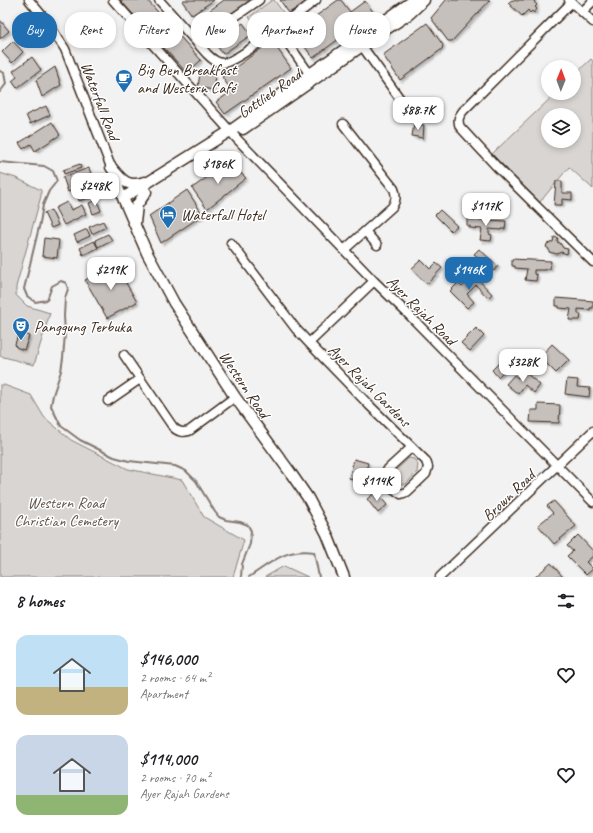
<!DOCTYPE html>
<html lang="en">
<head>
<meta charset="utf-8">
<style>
	:root { --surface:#fff; --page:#f2f2f2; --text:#202124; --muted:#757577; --accent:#1f6fb2 }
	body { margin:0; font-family:Caveat,sans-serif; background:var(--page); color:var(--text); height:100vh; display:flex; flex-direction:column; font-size:15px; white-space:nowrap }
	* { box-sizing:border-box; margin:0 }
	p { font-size:13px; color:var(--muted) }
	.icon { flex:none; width:22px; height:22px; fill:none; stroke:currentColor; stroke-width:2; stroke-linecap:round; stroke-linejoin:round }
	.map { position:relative; height:577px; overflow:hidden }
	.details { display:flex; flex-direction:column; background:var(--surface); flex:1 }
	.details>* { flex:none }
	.banner { position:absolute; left:12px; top:12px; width:569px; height:36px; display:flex; gap:8px }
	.needle { width:26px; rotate:1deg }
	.fabs { position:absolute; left:541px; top:60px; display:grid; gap:8px }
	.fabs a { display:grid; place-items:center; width:40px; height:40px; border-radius:50%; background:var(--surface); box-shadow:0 2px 6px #0003; font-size:20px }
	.price { position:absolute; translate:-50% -34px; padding:0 9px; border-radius:8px; background:#fff; color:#222; font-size:13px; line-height:26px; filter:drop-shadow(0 1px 2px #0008) }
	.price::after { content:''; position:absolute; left:50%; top:24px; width:12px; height:9px; margin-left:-6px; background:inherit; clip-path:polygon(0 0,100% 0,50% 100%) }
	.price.selected { background:var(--accent); color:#fff }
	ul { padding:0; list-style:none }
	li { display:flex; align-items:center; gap:12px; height:100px; padding:0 16px }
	li span { display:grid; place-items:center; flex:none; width:112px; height:80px; border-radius:12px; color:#555 }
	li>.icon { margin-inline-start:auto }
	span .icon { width:48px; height:48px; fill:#fffc; stroke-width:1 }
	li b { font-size:17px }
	h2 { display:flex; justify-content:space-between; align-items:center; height:48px; padding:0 16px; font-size:17px }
	.chip { padding:0 14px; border-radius:16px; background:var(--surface); box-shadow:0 2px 6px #0003; font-size:14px; line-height:36px }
	.chip.selected { background:var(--accent); color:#fff }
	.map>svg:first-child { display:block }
	.green { fill:#d8d5d2; stroke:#8a8078; fill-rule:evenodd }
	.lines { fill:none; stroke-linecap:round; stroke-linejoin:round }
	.stream { stroke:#827770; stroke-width:2 }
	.building { fill:#c6c0bd; stroke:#3b2a1e; filter:url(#shadow) }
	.minor-casing { stroke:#3b2a1e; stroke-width:11 }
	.major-casing { stroke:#3b2a1e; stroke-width:13 }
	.minor { stroke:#fff; stroke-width:8 }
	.major { stroke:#fff; stroke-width:10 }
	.labels { text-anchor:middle; stroke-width:3; stroke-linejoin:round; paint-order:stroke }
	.poi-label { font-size:16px; fill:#3b2a1e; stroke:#fff; text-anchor:start }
	.street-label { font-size:16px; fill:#3b2a1e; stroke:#fff }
	.park-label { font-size:16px; fill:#62554b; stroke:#fff }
</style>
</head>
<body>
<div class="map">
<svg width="593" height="577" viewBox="0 0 593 577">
	<defs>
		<filter id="shadow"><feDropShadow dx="2" dy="2" stdDeviation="1" flood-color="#0004"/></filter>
	</defs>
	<rect width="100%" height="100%" fill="#f3f2f2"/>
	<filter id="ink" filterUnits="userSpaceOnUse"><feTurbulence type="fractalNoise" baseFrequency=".025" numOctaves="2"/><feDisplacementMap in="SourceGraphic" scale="8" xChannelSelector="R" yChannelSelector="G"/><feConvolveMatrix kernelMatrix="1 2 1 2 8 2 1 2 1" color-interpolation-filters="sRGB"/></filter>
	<g filter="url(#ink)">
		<path class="green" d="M272,0H274L285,15L261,33L249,17Z
			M591,59L593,61V189L569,167L540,202L492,154L556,93H574V75ZM548,115H574V141H548Z
			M0,173L16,178L41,190V196L16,287V295L27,306L50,313L34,365L0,356Z
			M0,385H4L31,395L44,417L71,440L128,469L182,480L204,517L244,540L233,577H0Z
			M409,458L414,459L418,465L417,472L406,484H398L393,479V473Z
			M284,566L308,577H265Z"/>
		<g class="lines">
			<path class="stream" d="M0,71L4,73L6,84L0,92
				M0,162L44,166L53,171L57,181L49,191L43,205L40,223L24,289L27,296L35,302L47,300L52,286L61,281L66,283L68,289L65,298L64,316L65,334L63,358L61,371L53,395L51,406L61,426L80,440L114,457L129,461L175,466L186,471L196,481L215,512L219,517L226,520L240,522L248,525L251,531L250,544L242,564L241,577
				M249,577C272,562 285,548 314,552L319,577"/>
		</g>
		<path class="building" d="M120,0H147L201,60L187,73Z
			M183,0H214L192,15L182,1Z
			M224,0H254L208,33L198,19Z
			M280,0H309L289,13Z
			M338,0H341L350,12L365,1L374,13L313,58L294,32Z
			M446,0H490L452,41H448L431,18Z
			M512,0L518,1L519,0H536L534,2L537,5L535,7L537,9L534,13L532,11L530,13L528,10L522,16L508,3Z
			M0,20L9,31L0,39Z
			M243,23L251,35L223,54L214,42Z
			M427,23L443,45L442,49L400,80L383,55Z
			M13,41L23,52L12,63L2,52Z
			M272,41L291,68L225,114L216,102L232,91L222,77Z
			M32,57L41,70L17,88L12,81L17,77L13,71Z
			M55,67L61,85L42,97L36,80Z
			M200,73L215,76L213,90L198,87Z
			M46,106L50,115L30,124L26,115Z
			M52,122L60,135L35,151L31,144L23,149L19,143Z
			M414,124L424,125L423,138L412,136Z
			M229,162L246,178L207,209L192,188Z
			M80,164L81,168L64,174L63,170Z
			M89,168L94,183L68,192L63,177Z
			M556,181H562V193H572V200L562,199V205H554Z
			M92,189L94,196L79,201L77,194Z
			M187,190L203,215L161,243L149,216Z
			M97,200L101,211L93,214L89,203Z
			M67,202L71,210L82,205L86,214L64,225L55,208Z
			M51,210L58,225L51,228L44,213Z
			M440,210L457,226L451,231L435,215Z
			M467,219L506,221L505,229H501V230L489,229V234L492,235L491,241L480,240L482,229L470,228V226H467Z
			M103,221L106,227L92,234L89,227Z
			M87,229L90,236L77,242L74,235Z
			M108,234L112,240L98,247L95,240Z
			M554,237L558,238L557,242L560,243L563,248L568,249L567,254L561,252L557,254L549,252V249L546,247L547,244L553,242Z
			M44,238L59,240L57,258L42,256Z
			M94,241L98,248L83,255L80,248Z
			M479,249L498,266L494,271L474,254Z
			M512,259L551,261L550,269H546V270H534V274L537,275L536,281L525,280L527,269L515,268V266H512Z
			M421,260L430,269L436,263L442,268L427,284L411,269Z
			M115,264L137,302L107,318L85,280Z
			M474,275L492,294L488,298L476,285L467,294L474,302L467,308L450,291L458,283L462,287Z
			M556,298L593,301V308H590V310L578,309V314H581L580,320H569L571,309L559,308V306H556Z
			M476,328L484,336L470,351L461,343Z
			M21,333L29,336L24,350L16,347L15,344L18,335Z
			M552,344L569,360L556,373L540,357Z
			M508,354L514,360L498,377L492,370Z
			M524,371L540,385L534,393L525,385L518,394L506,384L514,375L518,378Z
			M567,379L578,380L577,387L590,388L589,397L565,394Z
			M538,404L560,405L559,423L530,422L531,410H538Z
			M354,459L368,463L363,482L349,478Z
			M376,492L387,505L378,513L367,499Z
			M554,501L576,526L554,544L538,525L553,513L547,506Z
			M578,535L593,551V556L586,562L593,569L586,575L567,556L573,551L567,546Z
			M551,563L563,577H535Z"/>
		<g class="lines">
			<defs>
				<path id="minor" d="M29,0L46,20L65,49L123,198
					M113,0L238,140L374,281L409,315L593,502
					M159,0L207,54C211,58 216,63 223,63C237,63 301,11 316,0
					M569,0L593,22
					M572,2L463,111C459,116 457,120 460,127L497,167L593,262
					M582,12L593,1
					M278,29L313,79
					M197,43L259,0
					M362,46L403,103
					M343,124L394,189C397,196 396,201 392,207L344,250
					M365,231L377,245
					M231,243L296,329L309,343L369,405L426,461L428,467L426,474L407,492L401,494C393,489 386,484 385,474L388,469L412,447
					M309,343L374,281
					M124,355L173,427C178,432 182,433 189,431L235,397
					M108,401L140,379
					M440,577L593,431"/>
				<path id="major" d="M243,129L382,32L409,14L424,0
					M111,167C122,180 127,188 145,182
					M135,223L137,205L146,192
					M344,577L327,534L308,498L290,472L235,397L174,303L147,253L123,198L230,131L414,0"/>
			</defs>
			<use href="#minor" class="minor-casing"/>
			<use href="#major" class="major-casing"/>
			<use href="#minor" class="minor"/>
			<use href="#major" class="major"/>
		</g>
	</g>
	<defs>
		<symbol id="cafe-pin" viewBox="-11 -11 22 30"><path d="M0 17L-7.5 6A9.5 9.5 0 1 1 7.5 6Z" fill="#1f6fb2" stroke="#fff"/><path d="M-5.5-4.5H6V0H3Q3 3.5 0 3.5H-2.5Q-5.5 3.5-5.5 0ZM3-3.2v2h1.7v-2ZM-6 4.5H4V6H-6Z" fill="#fff"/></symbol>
		<symbol id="hotel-pin" viewBox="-11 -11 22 30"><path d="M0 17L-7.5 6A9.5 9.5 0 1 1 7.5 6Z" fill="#1f6fb2" stroke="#fff"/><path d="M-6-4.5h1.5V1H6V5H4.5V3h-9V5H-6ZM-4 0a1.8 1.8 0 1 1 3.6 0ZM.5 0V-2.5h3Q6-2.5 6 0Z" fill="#fff"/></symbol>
		<symbol id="theatre-pin" viewBox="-11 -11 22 30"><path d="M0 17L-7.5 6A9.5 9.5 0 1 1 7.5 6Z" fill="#1f6fb2" stroke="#fff"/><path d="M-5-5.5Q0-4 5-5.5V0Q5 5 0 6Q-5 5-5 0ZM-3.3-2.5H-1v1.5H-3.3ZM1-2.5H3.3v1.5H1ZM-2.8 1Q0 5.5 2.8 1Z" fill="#fff"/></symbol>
	</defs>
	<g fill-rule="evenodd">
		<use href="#cafe-pin" x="114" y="68" width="20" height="27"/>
		<use href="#hotel-pin" x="158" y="204" width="20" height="27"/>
		<use href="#theatre-pin" x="11" y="316" width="20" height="27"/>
	</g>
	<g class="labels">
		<g class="poi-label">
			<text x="137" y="75">Big Ben Breakfast<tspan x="137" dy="18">and Western Café</tspan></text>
			<text x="181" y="220">Waterfall Hotel</text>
			<text x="34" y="332">Panggung Terbuka</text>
		</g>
		<g class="street-label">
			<text transform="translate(269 93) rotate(-35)" y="6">Gottlieb Road</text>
			<text transform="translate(101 101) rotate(69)" y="6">Waterfall Road</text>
			<text transform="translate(422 310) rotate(45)" y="6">Ayer Rajah Road</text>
			<text transform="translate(245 384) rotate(56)" y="6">Western Road</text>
			<text transform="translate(370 385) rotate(45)" y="6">Ayer Rajah Gardens</text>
			<text transform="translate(508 495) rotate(-44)" y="6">Brown Road</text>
		</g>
		<g class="park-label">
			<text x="66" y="508">Western Road<tspan x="66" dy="18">Christian Cemetery</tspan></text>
		</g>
	</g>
</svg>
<div class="fabs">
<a><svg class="needle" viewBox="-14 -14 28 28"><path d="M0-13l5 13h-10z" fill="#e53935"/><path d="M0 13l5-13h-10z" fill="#757577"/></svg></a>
<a><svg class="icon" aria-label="layers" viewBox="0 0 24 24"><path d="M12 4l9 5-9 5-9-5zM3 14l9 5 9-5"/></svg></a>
</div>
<b class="price" style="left:418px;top:131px">$88.7K</b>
<b class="price" style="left:218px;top:185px">$186K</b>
<b class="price" style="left:95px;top:207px">$248K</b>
<b class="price" style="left:486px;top:227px">$117K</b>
<b class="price" style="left:111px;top:291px">$219K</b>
<b class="price selected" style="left:469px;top:291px">$146K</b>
<b class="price" style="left:523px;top:383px">$328K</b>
<b class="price" style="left:377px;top:502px">$114K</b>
<div class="banner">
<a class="chip selected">Buy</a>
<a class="chip">Rent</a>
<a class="chip">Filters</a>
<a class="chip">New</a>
<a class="chip">Apartment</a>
<a class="chip">House</a>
</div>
</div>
<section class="details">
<h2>8 homes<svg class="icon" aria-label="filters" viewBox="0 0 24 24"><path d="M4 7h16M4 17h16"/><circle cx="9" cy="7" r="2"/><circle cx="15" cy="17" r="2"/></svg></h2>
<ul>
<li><span style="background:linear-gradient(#bfe0f5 65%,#c2b280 0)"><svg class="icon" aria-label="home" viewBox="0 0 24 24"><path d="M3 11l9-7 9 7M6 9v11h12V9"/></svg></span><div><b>$146,000</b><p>2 rooms · 64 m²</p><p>Apartment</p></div><svg class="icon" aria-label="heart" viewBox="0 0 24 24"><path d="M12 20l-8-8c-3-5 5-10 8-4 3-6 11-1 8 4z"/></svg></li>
<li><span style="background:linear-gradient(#c9d6e8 75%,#8fb573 0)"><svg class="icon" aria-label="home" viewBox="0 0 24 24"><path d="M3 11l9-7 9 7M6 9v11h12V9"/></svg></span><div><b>$114,000</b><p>2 rooms · 70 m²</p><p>Ayer Rajah Gardens</p></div><svg class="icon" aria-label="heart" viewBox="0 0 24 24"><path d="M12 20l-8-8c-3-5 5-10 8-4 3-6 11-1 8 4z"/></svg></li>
</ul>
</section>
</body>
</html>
